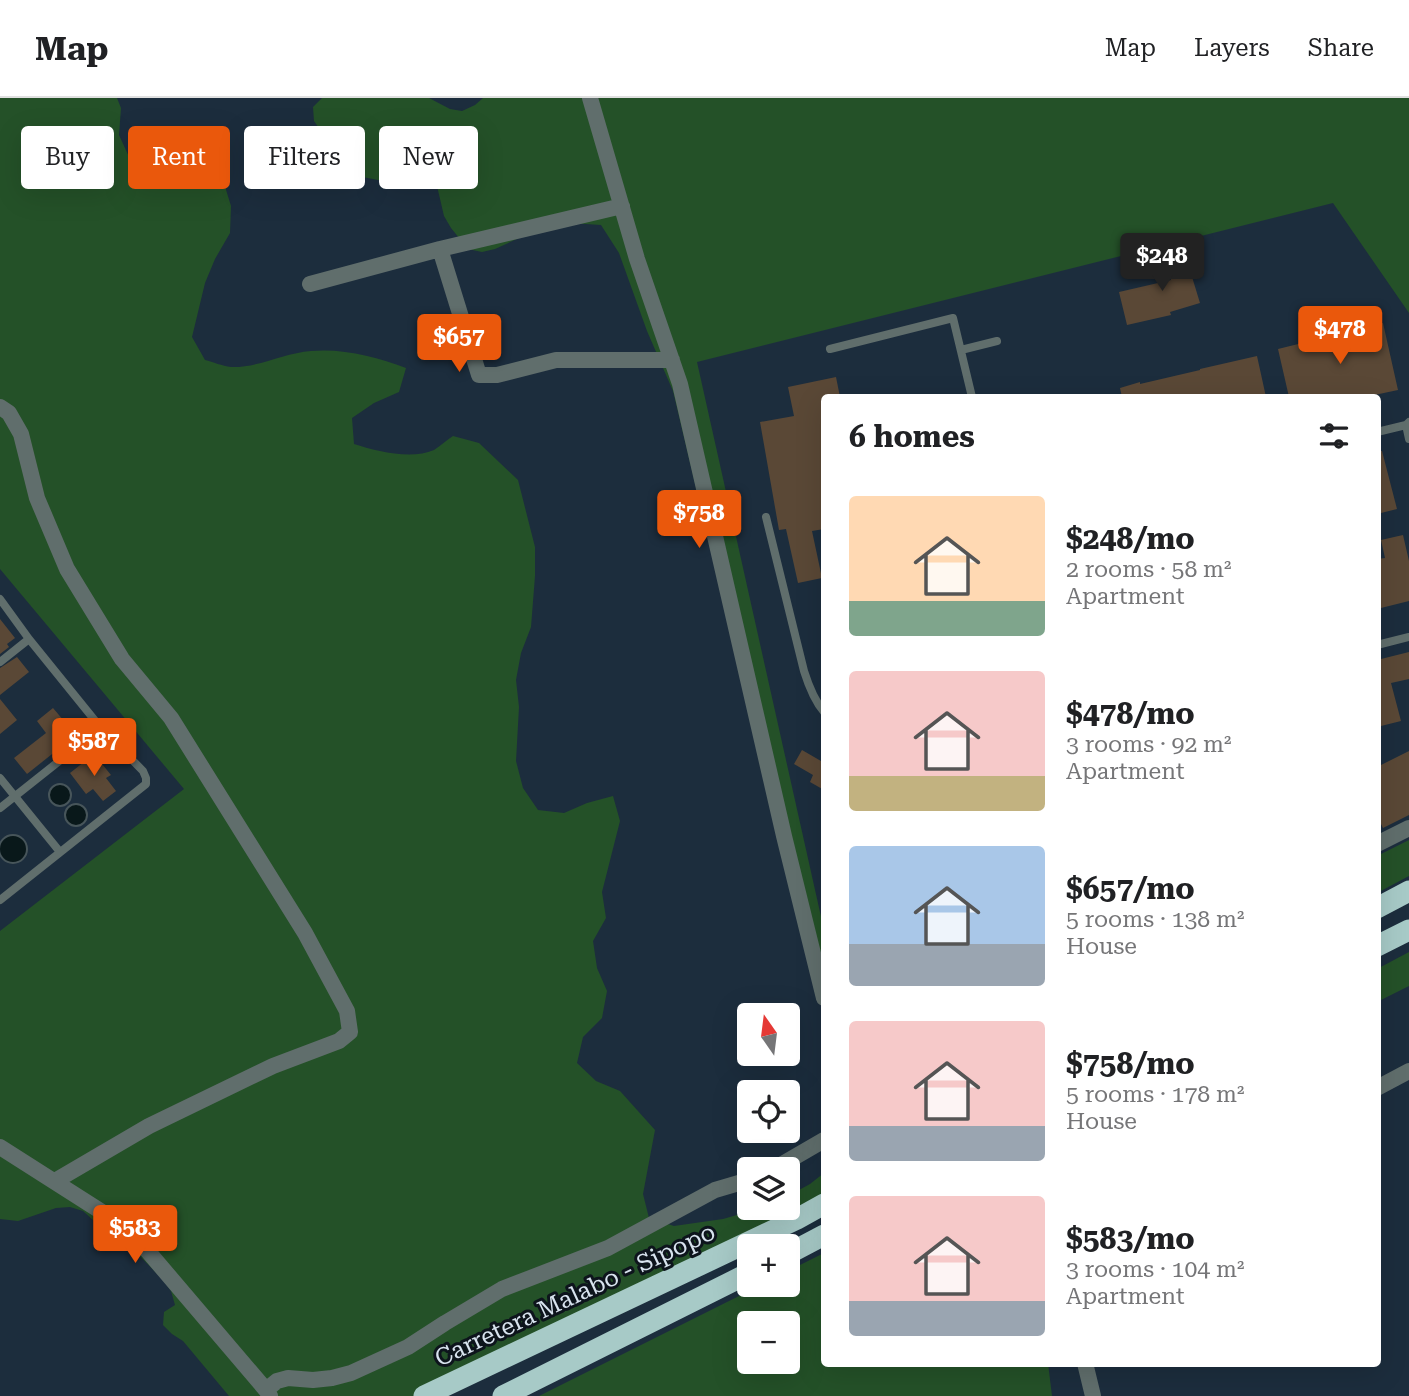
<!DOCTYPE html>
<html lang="en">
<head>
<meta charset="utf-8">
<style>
	:root { --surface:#fff; --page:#f6f6f6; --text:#202124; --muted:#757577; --line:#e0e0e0; --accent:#ea580c }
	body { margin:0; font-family:"Roboto Serif",serif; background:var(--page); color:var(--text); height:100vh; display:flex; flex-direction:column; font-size:26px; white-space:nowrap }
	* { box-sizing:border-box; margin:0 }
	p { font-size:23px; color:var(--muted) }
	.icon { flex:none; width:38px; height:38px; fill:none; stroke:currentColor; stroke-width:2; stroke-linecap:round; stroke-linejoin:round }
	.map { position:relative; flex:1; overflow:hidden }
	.drawer { position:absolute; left:821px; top:296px; width:560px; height:973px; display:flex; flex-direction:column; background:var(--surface); border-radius:7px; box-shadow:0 7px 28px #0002 }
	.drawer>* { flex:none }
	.top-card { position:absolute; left:21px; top:28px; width:665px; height:63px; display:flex; gap:14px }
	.needle { width:46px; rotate:346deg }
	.fabs { position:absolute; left:737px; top:905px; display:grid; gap:14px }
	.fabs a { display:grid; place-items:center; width:63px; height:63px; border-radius:7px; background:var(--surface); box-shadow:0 7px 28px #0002; font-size:35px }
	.price { position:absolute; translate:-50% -60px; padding:0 16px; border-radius:7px; background:var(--accent); color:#fff; font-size:23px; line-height:46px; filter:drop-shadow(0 2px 4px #0008) }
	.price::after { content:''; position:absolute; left:50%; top:42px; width:21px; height:16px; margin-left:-10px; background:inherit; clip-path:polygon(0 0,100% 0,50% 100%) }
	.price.on { background:#222; color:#fff }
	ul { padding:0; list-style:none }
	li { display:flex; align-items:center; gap:21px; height:175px; padding:0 28px }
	li span { display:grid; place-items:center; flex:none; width:196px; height:140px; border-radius:7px; color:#555 }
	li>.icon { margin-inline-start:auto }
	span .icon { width:84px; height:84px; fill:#fffc; stroke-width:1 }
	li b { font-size:30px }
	h2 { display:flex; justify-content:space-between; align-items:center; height:84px; padding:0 28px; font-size:30px }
	.tag { padding:0 24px; border-radius:7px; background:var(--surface); box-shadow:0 7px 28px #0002; font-size:24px; line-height:63px }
	.tag.on { background:var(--accent); color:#fff }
	header { display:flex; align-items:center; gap:42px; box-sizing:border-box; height:98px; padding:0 35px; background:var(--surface); border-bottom:2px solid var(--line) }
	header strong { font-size:33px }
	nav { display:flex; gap:38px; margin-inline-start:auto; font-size:24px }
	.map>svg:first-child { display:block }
	.green { fill:#245128; fill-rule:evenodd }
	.water { fill:#09181a; stroke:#47555a; stroke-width:2 }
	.building { fill:#5a4836 }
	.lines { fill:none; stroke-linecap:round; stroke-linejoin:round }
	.lane { stroke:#606e6c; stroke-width:8 }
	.street { stroke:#606e6c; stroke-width:16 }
	.highway { stroke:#a7cac7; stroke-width:21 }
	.labels { text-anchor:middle; stroke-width:6; stroke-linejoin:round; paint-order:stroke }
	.street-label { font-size:24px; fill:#d8e3ee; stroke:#0d141c }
</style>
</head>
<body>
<header>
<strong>Map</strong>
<nav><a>Map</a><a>Layers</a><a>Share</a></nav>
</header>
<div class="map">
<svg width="1409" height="1298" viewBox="0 0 1409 1298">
	<rect width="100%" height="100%" fill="#1c2d3d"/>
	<path class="green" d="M0,0H117L121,10L119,37L130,61L155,70L177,66L203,68L223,82L231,108L230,135L215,161L205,185L192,239L205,262C213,264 222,268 231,269C258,270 284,255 311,253C343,250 377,259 406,270L399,294L374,305L352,320L354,346C376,353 411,362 434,352C440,348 447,342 453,338L479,345L518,382L535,449V478L531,529L521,555L516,582L519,609L516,663L523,690L538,712L564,715L587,705L613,698L620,723L602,794L606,820L593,843L597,870L607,893L602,920L583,939L577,965L596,983L620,993L655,1032L643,1096L649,1120L674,1128L723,1121L761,1110H788V1098L810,1086L824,1075V1095L440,1298H229L183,1243L172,1236L163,1227L164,1214L175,1207L171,1193L163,1182L136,1154L113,1140L83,1113L70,1109L56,1110L18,1123L0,1121V833L184,691L0,471Z
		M322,0H429L450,11L462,13L475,7L483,0H1409V215L1333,105L697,264L824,832V918L795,806L673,293L647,233L619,155L601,127L554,124L495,151L482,154L468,151L451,130L444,118L437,88L424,84L394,85L357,78L345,68L314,23L313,9Z
		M1409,742V778L1377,795V758Z
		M1409,854V888L1377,904V871Z
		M824,1155V1265H1048L1052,1298H539L761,1187L788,1186V1173ZM749,1225H788V1264H749Z"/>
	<path class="water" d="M49 697a11 11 0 1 1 22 0a11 11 0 1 1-22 0Z
		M65 717a11 11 0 1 1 22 0a11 11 0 1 1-22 0Z
		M-1 751a14 14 0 1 1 28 0a14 14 0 1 1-28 0Z"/>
	<path class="building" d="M1182,146L1200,205L1170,214L1171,217L1127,227L1119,194L1171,182L1165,164L1175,161L1171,149Z
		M1383,225L1398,292L1365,299H1289L1278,251Z
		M1257,258L1266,299H1122L1120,290L1140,284V286L1200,272V271Z
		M836,279L840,299H824V431L812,433L822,480L798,485L786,431L779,432L760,324L794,318L788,289Z
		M1377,353H1382L1397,411L1377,416Z
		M1403,437L1409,463V503L1377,511V461L1385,460L1381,442Z
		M0,521L15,540L7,546L9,549L0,556Z
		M1409,554V581L1391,585L1401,623L1377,629V562Z
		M17,559L29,574L0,597V570Z
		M0,601L17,622L0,636Z
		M53,610L76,637L27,676L14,660L46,635L37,623Z
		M802,652L821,663L824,658V692L810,684L813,677L794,666Z
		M1409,653V717L1383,730L1377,718V669Z
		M94,656L111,677L106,680L116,693L103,703L93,691L86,696L70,675Z"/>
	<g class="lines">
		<path class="lane" d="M830,251L953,220L972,299
			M961,252L997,243
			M1406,327L1409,341
			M1377,334L1406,327L1409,324
			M766,419L804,573C809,589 814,602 824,614
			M0,501L29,541L101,630L143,673L146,680V686L0,802
			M1377,547L1409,539
			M0,564L29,541
			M0,680L60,754
			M0,710L101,630"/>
		<path class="street" d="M590,0L637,161L680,286L784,738L824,900
			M440,151L622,108
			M310,186L440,151L479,277H497L556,262H672
			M0,309L9,315L21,336L37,400L67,471L122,561L171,620L305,835L347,913L350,934L339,943L273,968L149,1028L55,1083
			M1377,746L1409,730
			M1377,990L1409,973
			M0,1049L102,1114L140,1144L266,1292
			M774,1071L824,1042
			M1085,1265L1093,1298
			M270,1298L266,1292L277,1283L288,1280L313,1282L332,1280L351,1275L408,1249L445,1225L502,1191L608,1150L715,1092L749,1082"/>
		<path class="highway" d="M1377,810L1409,793
			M1377,848L1409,832
			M788,1156L824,1137
			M424,1298L797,1121L824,1106
			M503,1298L749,1175"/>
	</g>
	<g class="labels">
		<g class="street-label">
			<text transform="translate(575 1197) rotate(-25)" y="8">Carretera Malabo - Sipopo</text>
		</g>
	</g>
</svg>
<div class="fabs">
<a><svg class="needle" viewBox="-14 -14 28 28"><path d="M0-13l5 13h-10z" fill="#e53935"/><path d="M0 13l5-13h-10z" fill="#757577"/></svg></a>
<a><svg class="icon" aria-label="locate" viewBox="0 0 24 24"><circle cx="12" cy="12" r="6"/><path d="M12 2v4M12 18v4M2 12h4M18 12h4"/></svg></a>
<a><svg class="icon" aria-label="layers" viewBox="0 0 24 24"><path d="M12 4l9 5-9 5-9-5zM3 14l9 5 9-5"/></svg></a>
<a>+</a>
<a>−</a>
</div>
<b class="price on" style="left:1162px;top:195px">$248</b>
<b class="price" style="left:1340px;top:268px">$478</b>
<b class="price" style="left:459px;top:276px">$657</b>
<b class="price" style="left:699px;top:452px">$758</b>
<b class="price" style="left:94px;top:680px">$587</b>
<b class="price" style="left:135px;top:1167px">$583</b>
<div class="top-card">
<a class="tag">Buy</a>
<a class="tag on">Rent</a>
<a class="tag">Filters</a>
<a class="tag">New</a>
</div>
<section class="drawer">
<h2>6 homes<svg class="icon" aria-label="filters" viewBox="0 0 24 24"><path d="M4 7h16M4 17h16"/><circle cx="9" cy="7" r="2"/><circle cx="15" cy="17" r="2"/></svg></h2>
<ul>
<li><span style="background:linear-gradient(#ffd9b3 75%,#7fa58c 0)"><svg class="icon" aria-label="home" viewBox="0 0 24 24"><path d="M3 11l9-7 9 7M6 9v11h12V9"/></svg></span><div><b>$248/mo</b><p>2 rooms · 58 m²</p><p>Apartment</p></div></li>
<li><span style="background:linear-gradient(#f6c9c9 75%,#c2b280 0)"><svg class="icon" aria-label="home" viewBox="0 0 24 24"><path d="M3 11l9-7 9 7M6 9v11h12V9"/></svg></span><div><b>$478/mo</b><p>3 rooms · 92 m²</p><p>Apartment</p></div></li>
<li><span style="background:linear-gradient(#a9c7e8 70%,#9aa5b1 0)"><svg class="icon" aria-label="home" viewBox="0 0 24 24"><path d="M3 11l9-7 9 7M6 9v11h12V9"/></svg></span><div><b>$657/mo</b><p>5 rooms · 138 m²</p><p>House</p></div></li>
<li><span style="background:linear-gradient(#f6c9c9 75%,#9aa5b1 0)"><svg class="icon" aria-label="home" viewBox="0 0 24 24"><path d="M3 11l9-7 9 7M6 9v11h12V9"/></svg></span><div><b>$758/mo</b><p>5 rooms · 178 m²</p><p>House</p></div></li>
<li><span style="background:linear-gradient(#f6c9c9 75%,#9aa5b1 0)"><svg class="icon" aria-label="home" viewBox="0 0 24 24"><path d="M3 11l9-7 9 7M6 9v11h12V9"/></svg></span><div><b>$583/mo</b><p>3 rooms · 104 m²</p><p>Apartment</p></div></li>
</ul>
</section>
</div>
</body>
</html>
